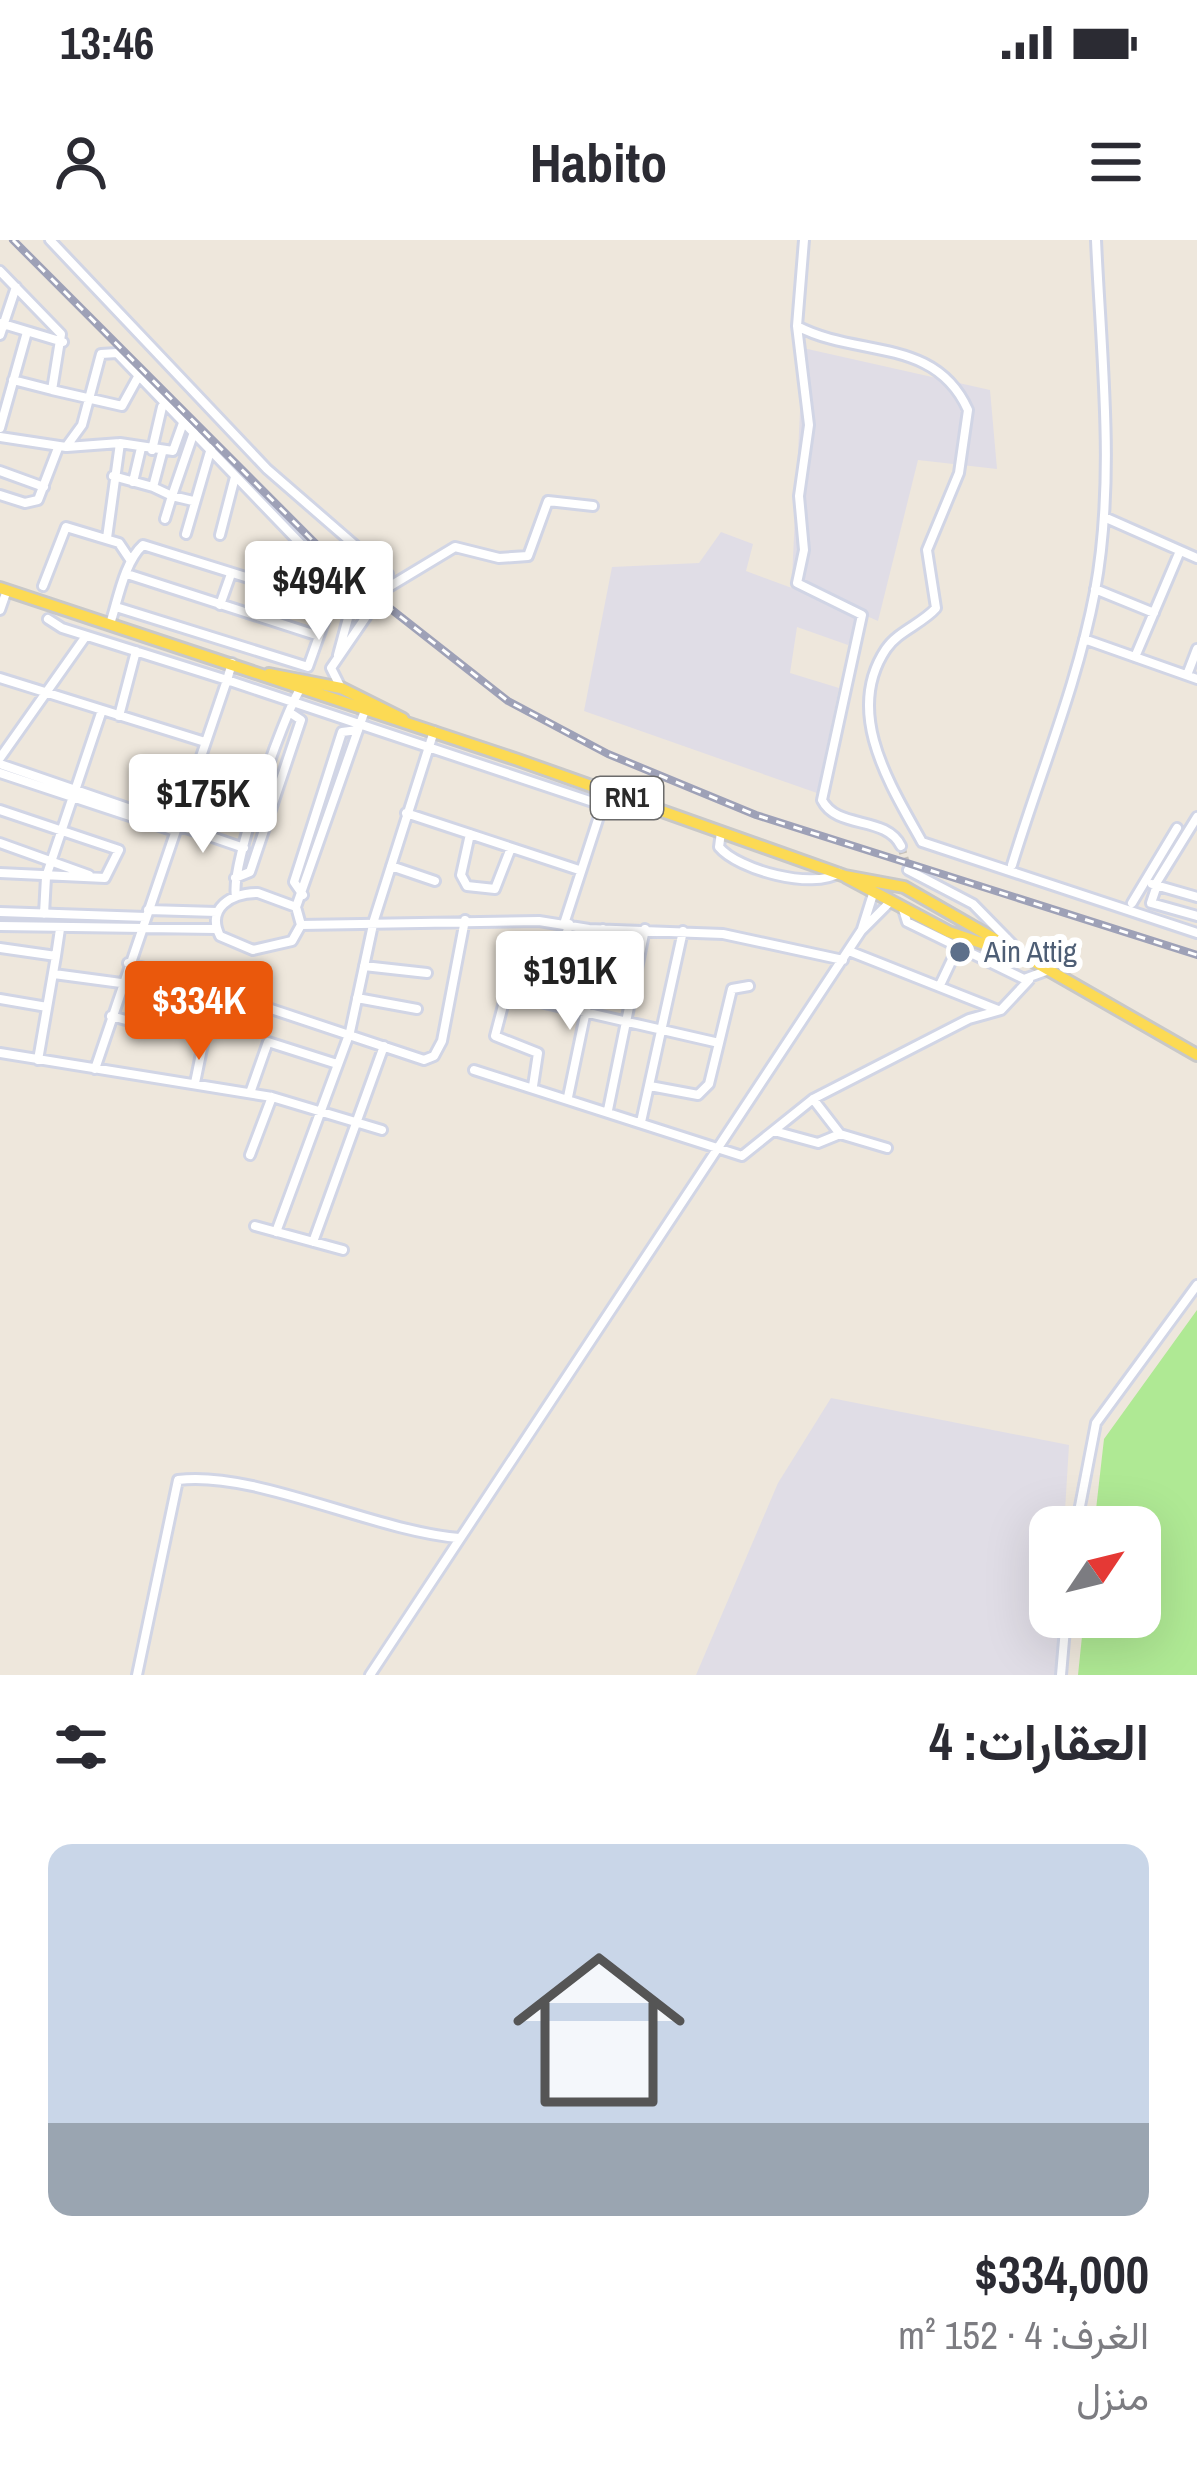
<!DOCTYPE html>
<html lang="ar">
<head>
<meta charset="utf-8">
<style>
	:root { --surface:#fff; --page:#f2f2f3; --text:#2b2b33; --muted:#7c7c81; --accent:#ea580c }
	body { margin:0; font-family:"Archivo Narrow",Vazirmatn,sans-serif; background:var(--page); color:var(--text); direction:rtl; height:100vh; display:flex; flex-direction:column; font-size:45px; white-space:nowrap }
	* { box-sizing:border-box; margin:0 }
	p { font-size:39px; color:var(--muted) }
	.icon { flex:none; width:66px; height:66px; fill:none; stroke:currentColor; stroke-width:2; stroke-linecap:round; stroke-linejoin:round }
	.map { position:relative; height:1435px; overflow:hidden; direction:ltr }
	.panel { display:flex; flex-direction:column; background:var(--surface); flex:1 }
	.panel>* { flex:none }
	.needle { width:78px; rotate:55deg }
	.fabs { position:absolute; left:1029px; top:1266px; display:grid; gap:24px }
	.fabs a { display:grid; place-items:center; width:132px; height:132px; border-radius:24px; background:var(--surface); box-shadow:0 12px 48px #0002; font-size:60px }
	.price { position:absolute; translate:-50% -102px; padding:0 27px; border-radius:12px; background:#fff; color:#222; font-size:39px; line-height:78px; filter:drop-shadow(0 3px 6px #0008) }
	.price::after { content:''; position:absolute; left:50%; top:72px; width:36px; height:27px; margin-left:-18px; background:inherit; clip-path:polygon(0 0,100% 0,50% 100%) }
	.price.on { background:var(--accent); color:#fff }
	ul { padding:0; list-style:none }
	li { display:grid; align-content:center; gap:24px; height:636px; padding:0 48px }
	li span { display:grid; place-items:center; height:372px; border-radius:24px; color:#555 }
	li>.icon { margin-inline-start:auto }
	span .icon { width:216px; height:216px; fill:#fffc; stroke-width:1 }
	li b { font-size:51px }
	h2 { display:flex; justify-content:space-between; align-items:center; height:144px; padding:0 48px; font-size:51px }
	.status { display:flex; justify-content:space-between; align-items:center; height:84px; padding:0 60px; background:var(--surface); direction:ltr }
	.status svg { height:33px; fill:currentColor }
	header { display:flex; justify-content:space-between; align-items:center; height:156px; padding:0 48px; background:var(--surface); font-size:54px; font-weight:700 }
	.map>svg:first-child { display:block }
	.industrial { fill:#e0dde6 }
	.green { fill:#afe994 }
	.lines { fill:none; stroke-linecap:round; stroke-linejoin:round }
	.minor-tunnel { stroke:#c7c1b9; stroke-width:8; stroke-dasharray:8 4; stroke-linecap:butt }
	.minor-casing { stroke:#d1d5e5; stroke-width:14 }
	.major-casing { stroke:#c8c8c8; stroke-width:16 }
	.minor { stroke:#fff; stroke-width:8 }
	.major { stroke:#fcda54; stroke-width:10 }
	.rail-casing { stroke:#9ea1b7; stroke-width:8 }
	.rail { stroke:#fff; stroke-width:3; stroke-dasharray:9; stroke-linecap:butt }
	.service-dot { fill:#5c6f8a; stroke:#fff; stroke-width:4.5 }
	.labels { text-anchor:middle; stroke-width:12; stroke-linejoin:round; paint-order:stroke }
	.shield { fill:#fff; stroke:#6b6b6b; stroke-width:3 }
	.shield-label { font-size:27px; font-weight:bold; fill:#2b2b2b }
	.service-label { font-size:30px; fill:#4e5e75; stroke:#fff; text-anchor:start }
</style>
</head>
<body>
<div class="status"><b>13:46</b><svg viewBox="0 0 49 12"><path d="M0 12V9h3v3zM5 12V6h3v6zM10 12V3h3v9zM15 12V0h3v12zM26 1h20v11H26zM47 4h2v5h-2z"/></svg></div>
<header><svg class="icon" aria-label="menu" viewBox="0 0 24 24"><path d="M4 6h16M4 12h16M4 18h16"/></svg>Habito<svg class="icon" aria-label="person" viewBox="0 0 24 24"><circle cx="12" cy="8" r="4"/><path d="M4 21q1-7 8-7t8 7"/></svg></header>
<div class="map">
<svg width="1197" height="1435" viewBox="0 0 1197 1435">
	<rect width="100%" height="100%" fill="#eee7dc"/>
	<path class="industrial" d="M803,108L990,150L997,229L918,220L878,381L860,373L848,405L797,387L790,433L839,448L817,553L584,471L612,327L699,323L721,292L753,304L746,331L849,369L792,339Z
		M831,1158L1069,1205L1064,1287H1050V1377H1060L1057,1435H696L778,1243Z"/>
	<path class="green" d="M1197,1070V1435H1078L1084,1377H1140V1287H1094L1104,1199Z"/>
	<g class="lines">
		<path class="minor-tunnel" d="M372,368L387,348
			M901,606L908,630"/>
		<defs>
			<path id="minor" d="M50,0L267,229L388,334
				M804,0L797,86C857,118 935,96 968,170L959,233L927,310L936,368C922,384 898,391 886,409C843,473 891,546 922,602L1197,693
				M0,31L61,94L52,150L122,166L138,137
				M0,83L63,102
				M797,86L809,185L799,256L804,310L797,343L862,375L822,560C837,590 886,575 901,606
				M0,95L16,47
				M13,140L52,150
				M0,188L27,92
				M0,197L66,207L82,185L101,114L117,113L345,350L351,367L338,415
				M67,207L120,203L173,211L183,183
				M152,210L162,167
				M162,213L153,247L172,256L165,279
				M0,231L44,247
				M113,236L153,247
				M133,242L141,208
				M0,255L25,263L38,260L58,208
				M193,261L172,256L194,192
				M1104,277L1197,318
				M186,294L211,208
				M220,295L235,237
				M107,298L120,203
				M127,334L319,396
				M43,346L66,287L119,303L131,321
				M387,348L455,307L499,318L528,316L548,261L593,266
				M1095,349L1154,373
				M220,365L231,334
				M0,370L7,350
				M48,379L62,388L227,440L232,423
				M110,384C118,360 124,322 143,305L319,360L328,371L308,427L116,367
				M1084,399L1197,439
				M1135,417L1180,311
				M1187,435L1197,409
				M0,438L205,502
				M341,448L331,428L372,368
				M119,476L136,411
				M0,518L86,396
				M0,524L244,608
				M0,533L175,591
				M0,570L119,610L105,638L0,633
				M406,573L579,630
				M721,592L719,607C738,630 813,650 839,633
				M470,594L461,635L467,646L495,649L511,608
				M0,603L89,635
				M1012,625C1040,533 1077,446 1095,351C1116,237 1101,115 1096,0
				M391,626L435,641
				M908,630L973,664L1016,708
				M235,638L250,632L301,480L289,472
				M1152,644L1197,657
				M1155,645L1197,577
				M1157,645L1151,663L1197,676
				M258,653L296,667L301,685L292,701L253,710L220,696C206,668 231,653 258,653Z
				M303,655L294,642L342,492L358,490
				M236,656C230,626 282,480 299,451
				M1132,663L1177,588
				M296,667L364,473
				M903,669L907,682L1024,739L1046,731
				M148,670L217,672
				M0,672L146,677
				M44,674L46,637L102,470
				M564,684L603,564
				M569,684L558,727L514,723L506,754L719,803L732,749L749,746
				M301,685L539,681L589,689L723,694L843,720
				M0,686L216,689
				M862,689L873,654
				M0,708L56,716L38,820
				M849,711L998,770
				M56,716L60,689
				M128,723L214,750L195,843
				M364,726L427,733
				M54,734L121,743
				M940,745L958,707
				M214,750L424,820L434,816L442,801L465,680
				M506,754L495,796L538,813L533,846
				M357,758L417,769
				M0,759L47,767
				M111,776L159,789
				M0,813L272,857L382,890
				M95,829L227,440L602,565
				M474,830L742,916L813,859L969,779L1001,770L1029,740
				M650,846L698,855L709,844L719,803
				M250,853L268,802L337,824
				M568,857L603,689
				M813,859L840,894L887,908
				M608,870L645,689
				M641,882L683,691
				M774,891L818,903L840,894
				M250,915L272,857
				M255,986L343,1010
				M276,992L350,792L374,680L434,491
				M313,1002L384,806
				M1076,1287L1096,1183L1197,1045
				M137,1435L178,1240C254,1230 374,1291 459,1298
				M370,1435L861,691L889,663
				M1061,1435L1066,1377"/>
			<path id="major" d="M0,348L518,520L845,636L904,647L1197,815
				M269,434L341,448L403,479
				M846,637L949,692L1008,712"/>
		</defs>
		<use href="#minor" class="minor-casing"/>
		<use href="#major" class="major-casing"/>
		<use href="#minor" class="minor"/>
		<use href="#major" class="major"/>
		<defs>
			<path id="rail" d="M13,0L345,333L508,461L608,514L756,575L1197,715"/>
		</defs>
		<use href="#rail" class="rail-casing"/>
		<use href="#rail" class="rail"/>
	</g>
	<circle class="service-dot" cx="960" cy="712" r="12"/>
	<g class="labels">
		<rect class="shield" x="591" y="537" width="72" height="42" rx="9"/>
		<g class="shield-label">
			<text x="627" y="567">RN1</text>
		</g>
		<g class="service-label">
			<text x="984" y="722">Ain Attig</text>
		</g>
	</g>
</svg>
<div class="fabs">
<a><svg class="needle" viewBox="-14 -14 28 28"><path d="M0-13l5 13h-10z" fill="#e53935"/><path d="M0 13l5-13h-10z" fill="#7c7c81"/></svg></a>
</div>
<b class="price" style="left:319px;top:403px">$494K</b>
<b class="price" style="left:203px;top:616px">$175K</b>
<b class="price" style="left:570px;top:793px">$191K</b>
<b class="price on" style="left:199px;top:823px">$334K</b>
</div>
<section class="panel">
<h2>العقارات: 4<svg class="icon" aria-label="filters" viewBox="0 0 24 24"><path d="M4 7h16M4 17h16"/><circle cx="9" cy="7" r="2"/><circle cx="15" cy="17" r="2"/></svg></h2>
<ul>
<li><span style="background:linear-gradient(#c9d6e8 75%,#9aa5b1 0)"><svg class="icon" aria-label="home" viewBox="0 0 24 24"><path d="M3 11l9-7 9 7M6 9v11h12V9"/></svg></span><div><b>$334,000</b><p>الغرف: 4 · 152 m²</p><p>منزل</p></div></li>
</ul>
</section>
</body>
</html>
